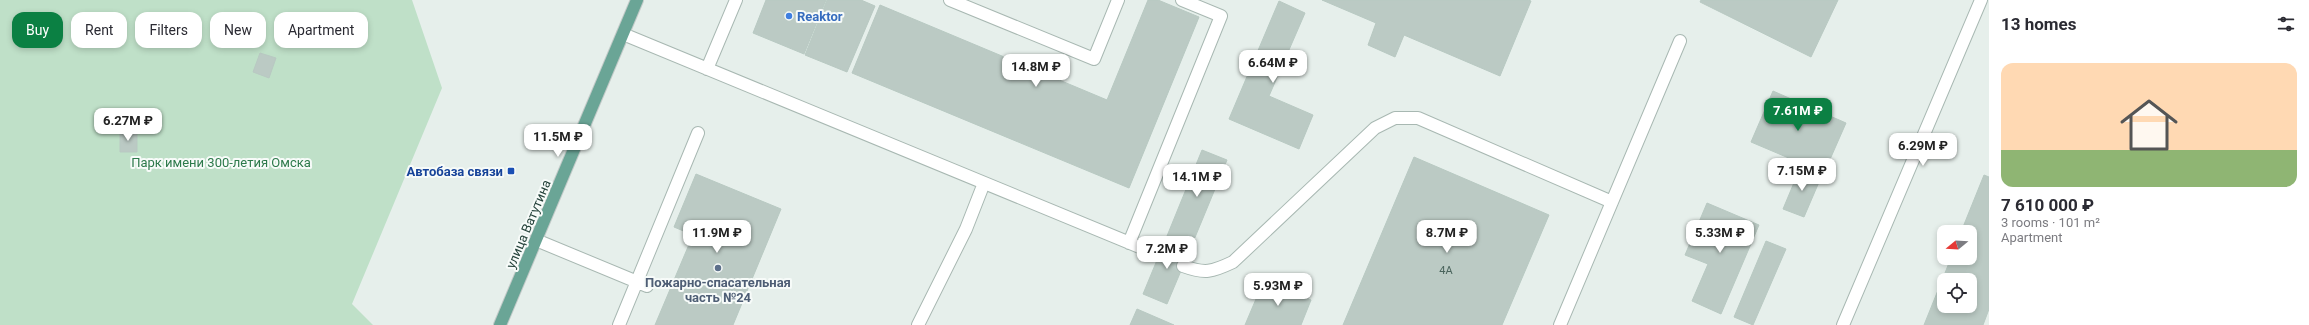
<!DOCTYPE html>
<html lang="en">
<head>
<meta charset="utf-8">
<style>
	:root { --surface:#fff; --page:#f2f2f3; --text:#2b2b33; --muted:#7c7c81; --line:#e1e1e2; --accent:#0b8043 }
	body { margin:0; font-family:Roboto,sans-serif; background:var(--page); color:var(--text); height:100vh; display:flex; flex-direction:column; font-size:15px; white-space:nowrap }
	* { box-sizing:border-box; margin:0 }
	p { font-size:13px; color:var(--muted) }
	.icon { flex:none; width:22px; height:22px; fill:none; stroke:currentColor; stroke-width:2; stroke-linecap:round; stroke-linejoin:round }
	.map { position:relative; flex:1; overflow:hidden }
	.details { display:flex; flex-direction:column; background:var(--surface); width:320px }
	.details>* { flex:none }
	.guide { position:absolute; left:12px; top:12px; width:380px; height:36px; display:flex; gap:8px }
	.needle { width:26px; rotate:252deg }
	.tools { position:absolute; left:1937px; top:225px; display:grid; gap:8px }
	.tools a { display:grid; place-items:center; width:40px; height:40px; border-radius:8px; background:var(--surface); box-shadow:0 2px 6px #0003; font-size:20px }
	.price { position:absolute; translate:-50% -34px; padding:0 9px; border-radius:8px; background:#fff; color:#222; font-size:13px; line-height:26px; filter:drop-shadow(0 1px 2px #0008) }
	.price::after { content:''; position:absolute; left:50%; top:24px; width:12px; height:9px; margin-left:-6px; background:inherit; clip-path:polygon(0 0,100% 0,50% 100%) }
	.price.on { background:var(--accent); color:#fff }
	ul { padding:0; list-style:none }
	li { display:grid; align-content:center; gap:8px; height:212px; padding:0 12px }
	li+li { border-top:1px solid var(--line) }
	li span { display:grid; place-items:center; height:124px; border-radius:12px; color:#555 }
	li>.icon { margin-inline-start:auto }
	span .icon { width:72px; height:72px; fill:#fffc; stroke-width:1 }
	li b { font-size:17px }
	h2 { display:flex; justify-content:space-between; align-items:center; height:48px; padding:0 12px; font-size:17px }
	.chip { padding:0 14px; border-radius:12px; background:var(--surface); box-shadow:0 2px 6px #0003; font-size:14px; line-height:36px }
	.chip.on { background:var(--accent); color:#fff }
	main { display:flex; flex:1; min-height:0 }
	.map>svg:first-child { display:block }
	.green { fill:#bfe0c8 }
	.building { fill:#bbcac4; stroke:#b8c9c2; fill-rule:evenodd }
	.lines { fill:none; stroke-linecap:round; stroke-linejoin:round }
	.minor-tunnel { stroke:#bfccc8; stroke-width:12; stroke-dasharray:12 6; stroke-linecap:butt }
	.minor-casing { stroke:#a8b8b2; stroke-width:14 }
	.major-casing { stroke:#c2cac8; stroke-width:14 }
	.minor { stroke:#fff; stroke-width:12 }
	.major { stroke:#6aa596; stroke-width:12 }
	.shop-dot { fill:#3f7fe0; stroke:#f7fbf9; stroke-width:1.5 }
	.transit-dot { fill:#1a4fb4; stroke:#f7fbf9; stroke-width:1.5 }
	.service-dot { fill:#5c6f8a; stroke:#f7fbf9; stroke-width:1.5 }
	.labels { text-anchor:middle; stroke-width:4; stroke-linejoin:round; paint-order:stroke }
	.number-label { font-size:11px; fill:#4a645c }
	.shop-label { font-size:13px; font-weight:bold; fill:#366cbe; stroke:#f7fbf9; text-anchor:start }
	.park-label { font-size:13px; fill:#2d7a4b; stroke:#f7fbf9 }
	.transit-label { font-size:13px; font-weight:bold; fill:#164399; stroke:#f7fbf9; text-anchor:end }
	.street-label { font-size:13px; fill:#24423a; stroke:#f7fbf9 }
	.service-label { font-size:13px; font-weight:bold; fill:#4e5e75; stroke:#f7fbf9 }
</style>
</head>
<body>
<main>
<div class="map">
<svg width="1989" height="325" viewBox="0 0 1989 325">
	<rect width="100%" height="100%" fill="#e6efeb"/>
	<path class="green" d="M0,0H412L442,88L352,304L373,325H0Z"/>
	<path class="building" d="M766,0H826L804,54L753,33Z
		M827,0H861L875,6L847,72L805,55Z
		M1148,0H1158L1199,17L1129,188L852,73L880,5L1107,100Z
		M1322,0H1528L1531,1L1500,76L1404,35L1395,57L1368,45L1376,23Z
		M1701,0H1838L1811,57L1700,2Z
		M1279,1L1305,13L1269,96L1313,115L1299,149L1229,119Z
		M260,53L276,58L269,78L253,72Z
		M1773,91L1846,123L1824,173L1751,142Z
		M120,133H137V152H120Z
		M1202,150L1227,160L1191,247L1167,236Z
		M1414,157L1549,215L1502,325H1343Z
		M1801,166L1822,175L1804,217L1783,209Z
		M696,174L781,209L733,325H655L693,235L674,227Z
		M1984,175L1989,177V309L1983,325H1924L1951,258H1970V232H1961ZM1944,280H1970V306H1944Z
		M1707,203L1759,225L1721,314L1692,301L1708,264L1685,255Z
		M1167,236L1191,247L1167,304L1143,294Z
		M1766,241L1786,249L1753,325L1734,317Z
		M1264,280L1311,300L1301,325H1245Z
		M1137,309L1174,325H1130Z"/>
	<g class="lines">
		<path class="minor-tunnel" d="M1159,255L1183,266"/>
		<defs>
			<path id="minor" d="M950,0L1094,59L1118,0
				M623,34L1159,255
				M707,69L736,0
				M536,240L647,286
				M1129,243L1221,16L1182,0
				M1183,266C1205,274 1212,272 1233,262L1375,128L1395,118H1418L1612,202
				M619,325L698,133
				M918,325L966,229L984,183
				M1560,325L1680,41
				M1843,325L1981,0"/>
			<path id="major" d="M500,325L637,0"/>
		</defs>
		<use href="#minor" class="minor-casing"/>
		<use href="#major" class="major-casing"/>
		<use href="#minor" class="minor"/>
		<use href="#major" class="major"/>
	</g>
	<circle class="shop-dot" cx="789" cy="16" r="4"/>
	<rect class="transit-dot" x="507" y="167" width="8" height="8" rx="2"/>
	<circle class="service-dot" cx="718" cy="268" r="4"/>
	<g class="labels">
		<g class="number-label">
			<text x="1446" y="274">4А</text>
		</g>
		<g class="shop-label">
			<text x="797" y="21">Reaktor</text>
		</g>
		<g class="park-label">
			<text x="221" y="167">Парк имени 300-летия Омска</text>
		</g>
		<g class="transit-label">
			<text x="503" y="176">Автобаза связи</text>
		</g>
		<g class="street-label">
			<text transform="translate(528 224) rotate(-67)" y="5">улица Ватутина</text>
		</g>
		<g class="service-label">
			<text x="718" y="287">Пожарно-спасательная<tspan x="718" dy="15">часть №24</tspan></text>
		</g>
	</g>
</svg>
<div class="tools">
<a><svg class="needle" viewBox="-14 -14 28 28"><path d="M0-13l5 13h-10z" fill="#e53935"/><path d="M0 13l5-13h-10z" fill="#7c7c81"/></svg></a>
<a><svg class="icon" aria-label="locate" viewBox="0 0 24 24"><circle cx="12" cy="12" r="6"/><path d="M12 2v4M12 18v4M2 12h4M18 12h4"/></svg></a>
</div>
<b class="price" style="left:1273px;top:84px">6.64M ₽</b>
<b class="price" style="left:1036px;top:88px">14.8M ₽</b>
<b class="price on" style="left:1798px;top:132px">7.61M ₽</b>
<b class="price" style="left:128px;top:142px">6.27M ₽</b>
<b class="price" style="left:558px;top:158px">11.5M ₽</b>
<b class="price" style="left:1923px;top:167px">6.29M ₽</b>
<b class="price" style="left:1802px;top:192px">7.15M ₽</b>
<b class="price" style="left:1197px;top:198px">14.1M ₽</b>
<b class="price" style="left:717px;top:254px">11.9M ₽</b>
<b class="price" style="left:1447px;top:254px">8.7M ₽</b>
<b class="price" style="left:1720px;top:254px">5.33M ₽</b>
<b class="price" style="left:1167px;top:270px">7.2M ₽</b>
<b class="price" style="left:1278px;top:307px">5.93M ₽</b>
<div class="guide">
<a class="chip on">Buy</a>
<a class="chip">Rent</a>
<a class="chip">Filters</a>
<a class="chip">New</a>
<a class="chip">Apartment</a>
</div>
</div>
<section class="details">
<h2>13 homes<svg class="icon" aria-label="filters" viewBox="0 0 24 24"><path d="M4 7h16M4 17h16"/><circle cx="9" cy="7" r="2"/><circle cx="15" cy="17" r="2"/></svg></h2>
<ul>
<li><span style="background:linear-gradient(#ffd9b3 70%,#8fb573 0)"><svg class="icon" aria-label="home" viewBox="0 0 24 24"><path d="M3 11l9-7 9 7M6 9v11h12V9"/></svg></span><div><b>7 610 000 ₽</b><p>3 rooms · 101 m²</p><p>Apartment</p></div></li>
</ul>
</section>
</main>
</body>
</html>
